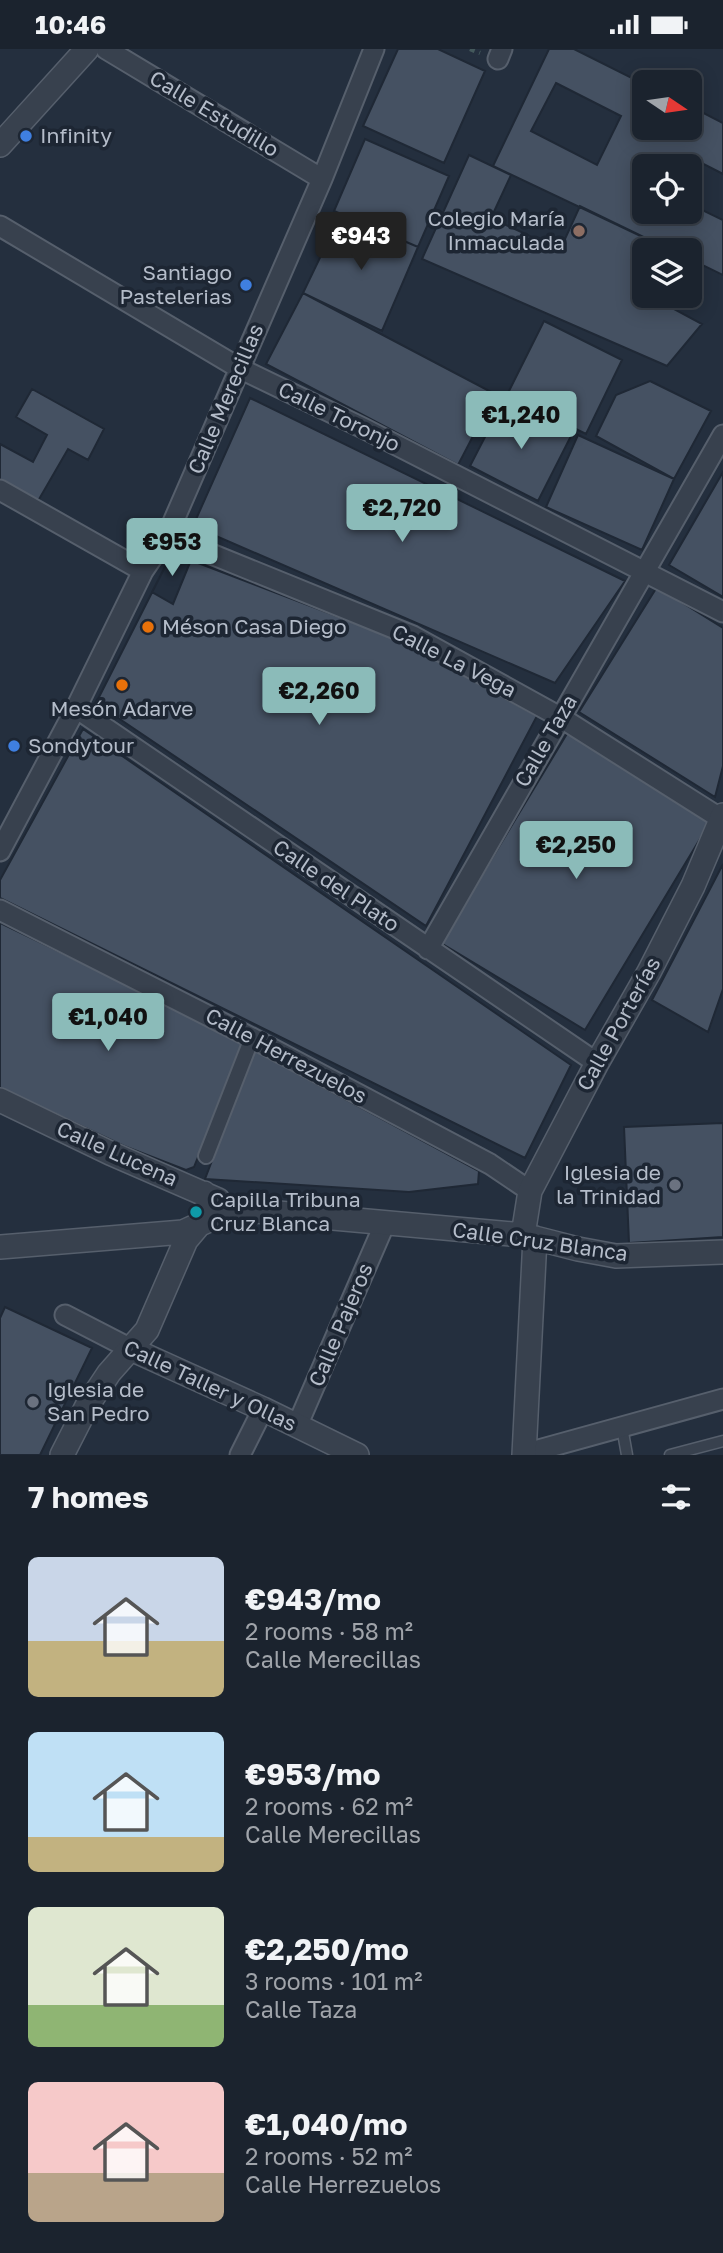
<!DOCTYPE html>
<html lang="en">
<head>
<meta charset="utf-8">
<style>
	:root { --surface:#1b232e; --page:#282f3a; --text:#f1f3f6; --muted:#a0a4aa; --line:#39404a; --accent:#8bbbb9 }
	body { margin:0; font-family:"Golos Text",sans-serif; background:var(--page); color:var(--text); height:100vh; display:flex; flex-direction:column; font-size:26px; white-space:nowrap }
	* { box-sizing:border-box; margin:0 }
	p { font-size:23px; color:var(--muted) }
	.icon { flex:none; width:38px; height:38px; fill:none; stroke:currentColor; stroke-width:2; stroke-linecap:round; stroke-linejoin:round }
	.map { position:relative; height:1406px; overflow:hidden }
	.details { display:flex; flex-direction:column; background:var(--surface); flex:1 }
	.details>* { flex:none }
	.needle { width:46px; rotate:103deg }
	.buttons { position:absolute; left:632px; top:21px; display:grid; gap:14px }
	.buttons a { display:grid; place-items:center; width:70px; height:70px; border-radius:10px; background:var(--surface); box-shadow:0 4px 18px #0003,0 0 0 2px var(--line); font-size:35px }
	.price { position:absolute; translate:-50% -60px; padding:0 16px; border-radius:7px; background:var(--accent); color:#111; font-size:23px; line-height:46px; filter:drop-shadow(0 2px 4px #0008) }
	.price::after { content:''; position:absolute; left:50%; top:42px; width:21px; height:16px; margin-left:-10px; background:inherit; clip-path:polygon(0 0,100% 0,50% 100%) }
	.price.active { background:#222; color:#fff }
	ul { padding:0; list-style:none }
	li { display:flex; align-items:center; gap:21px; height:175px; padding:0 28px }
	li span { display:grid; place-items:center; flex:none; width:196px; height:140px; border-radius:10px; color:#555 }
	li>.icon { margin-inline-start:auto }
	span .icon { width:84px; height:84px; fill:#fffc; stroke-width:1 }
	li b { font-size:30px }
	h2 { display:flex; justify-content:space-between; align-items:center; height:84px; padding:0 28px; font-size:30px }
	.status { display:flex; justify-content:space-between; align-items:center; height:49px; padding:0 35px; background:var(--surface); direction:ltr }
	.status svg { height:19px; fill:currentColor }
	.map>svg:first-child { display:block }
	.building { fill:#455162; stroke:#1f2835; stroke-width:2; fill-rule:evenodd }
	.lines { fill:none; stroke-linecap:round; stroke-linejoin:round }
	.service-casing { stroke:#565f6c; stroke-width:13 }
	.pedestrian-casing { stroke:#565f6c; stroke-width:18 }
	.minor-casing { stroke:#565f6c; stroke-width:23 }
	.tertiary-casing { stroke:#565f6c; stroke-width:26 }
	.path { stroke:#44595c; stroke-width:4.5; stroke-dasharray:5 5; stroke-linecap:butt }
	.service { stroke:#38414e; stroke-width:10 }
	.pedestrian { stroke:#38414e; stroke-width:14 }
	.minor { stroke:#38414e; stroke-width:19 }
	.tertiary { stroke:#38414e; stroke-width:23 }
	.shop-dot { fill:#3f7fe0; stroke:#1d2633; stroke-width:2.5 }
	.education-dot { fill:#8d6e63; stroke:#1d2633; stroke-width:2.5 }
	.food-dot { fill:#e8710a; stroke:#1d2633; stroke-width:2.5 }
	.worship-dot { fill:#6b7280; stroke:#1d2633; stroke-width:2.5 }
	.culture-dot { fill:#0f9aa8; stroke:#1d2633; stroke-width:2.5 }
	.labels { text-anchor:middle; stroke-width:7; stroke-linejoin:round; paint-order:stroke }
	.street-label { font-size:21px; fill:#b4bcc9; stroke:#1d2633 }
	.poi-label { font-size:21px; fill:#b4bcc9; stroke:#1d2633; text-anchor:start }
</style>
</head>
<body>
<div class="status"><b>10:46</b><svg viewBox="0 0 49 12"><path d="M0 12V9h3v3zM5 12V6h3v6zM10 12V3h3v9zM15 12V0h3v12zM26 1h20v11H26zM47 4h2v5h-2z"/></svg></div>
<div class="map">
<svg width="723" height="1406" viewBox="0 0 723 1406">
	<rect width="100%" height="100%" fill="#242f3e"/>
	<path class="building" d="M398,0H438L485,22L444,114L363,77Z
		M549,0H574L644,35V79H690V57L723,74V125L696,111L690,124V117H644V163H690V155L723,171V226L690,210V201H670L493,117ZM556,34L621,67L597,116L531,82Z
		M365,90L449,127L418,198L334,162Z
		M469,106L511,126L491,169L560,201L580,157L658,195L655,201H644V223L636,239L644,244V247H650L702,275L667,317L422,210Z
		M341,165L418,198L382,282L303,244Z
		M303,244L495,345L458,416L266,315Z
		M544,272L622,311L586,385L507,346Z
		M650,332L711,362L674,430L596,387L616,346Z
		M32,340L104,380L88,411L68,400L38,452L0,431V395L33,413L47,386L16,368Z
		M250,349L625,532L555,634L193,477Z
		M503,353L571,387L538,452L470,417Z
		M578,386L674,430L642,501L546,458Z
		M723,423V548L669,516Z
		M172,504L402,592L537,667L426,877L96,654Z
		M172,504L191,511L173,555L152,543Z
		M657,538L723,579V717L715,748L579,663Z
		M83,680L571,1016L525,1109L0,849V831Z
		M568,683L712,770L585,981L441,894Z
		M723,815V940L708,983L652,951Z
		M0,874L242,991V998L194,1118L186,1121L124,1097L0,1039Z
		M254,1001L479,1122L478,1135L409,1143L205,1130Z
		M723,1074V1188L629,1194L624,1078Z
		M5,1258L92,1299L40,1406H0V1269Z"/>
	<g class="lines">
		<defs>
			<path id="service" d="M622,1378L627,1406
				M670,1406L723,1392"/>
			<path id="pedestrian" d="M206,1107L252,989"/>
			<path id="minor" d="M106,0L322,130
				M498,10L502,0
				M0,177L239,319L363,379L723,563
				M0,441L143,522
				M167,487L413,587L560,668L723,771
				M76,659L597,1014
				M0,802L76,659L143,522L167,487L322,130L374,0
				M0,861L252,989L490,1115L530,1142
				M428,900L723,386
				M65,1266L131,1300
				M297,1377L385,1174
				M524,1405L723,1350
				M240,1406L263,1360"/>
			<path id="tertiary" d="M0,96L87,0
				M0,1051L110,1104L218,1151
				M523,1186L530,1142L597,1014L649,923L693,837L723,766
				M0,1198L183,1183L233,1160L523,1186L578,1200L616,1207L723,1203
				M131,1300L263,1360L357,1406
				M62,1406L87,1357L109,1324L147,1281L186,1191L208,1165L209,1154L204,1144
				M524,1406L535,1189"/>
		</defs>
		<use href="#service" class="service-casing"/>
		<use href="#pedestrian" class="pedestrian-casing"/>
		<use href="#minor" class="minor-casing"/>
		<use href="#tertiary" class="tertiary-casing"/>
		<path class="path" d="M470,0L480,4"/>
		<use href="#service" class="service"/>
		<use href="#pedestrian" class="pedestrian"/>
		<use href="#minor" class="minor"/>
		<use href="#tertiary" class="tertiary"/>
	</g>
	<g class="shop-dot">
		<circle cx="26" cy="87" r="7"/>
		<circle cx="246" cy="236" r="7"/>
		<circle cx="14" cy="697" r="7"/>
	</g>
	<circle class="education-dot" cx="579" cy="182" r="7"/>
	<g class="food-dot">
		<circle cx="148" cy="578" r="7"/>
		<circle cx="122" cy="636" r="7"/>
	</g>
	<g class="worship-dot">
		<circle cx="675" cy="1136" r="7"/>
		<circle cx="33" cy="1353" r="7"/>
	</g>
	<circle class="culture-dot" cx="196" cy="1163" r="7"/>
	<g class="labels">
		<g class="street-label">
			<text transform="translate(214 65) rotate(31)" y="7">Calle Estudillo</text>
			<text transform="translate(226 350) rotate(-67)" y="7">Calle Merecillas</text>
			<text transform="translate(339 368) rotate(26)" y="7">Calle Toronjo</text>
			<text transform="translate(454 612) rotate(27)" y="7">Calle La Vega</text>
			<text transform="translate(546 692) rotate(-60)" y="7">Calle Taza</text>
			<text transform="translate(336 837) rotate(34)" y="7">Calle del Plato</text>
			<text transform="translate(619 975) rotate(-61)" y="7">Calle Porterías</text>
			<text transform="translate(286 1007) rotate(28)" y="7">Calle Herrezuelos</text>
			<text transform="translate(117 1105) rotate(24)" y="7">Calle Lucena</text>
			<text transform="translate(540 1193) rotate(8)" y="7">Calle Cruz Blanca</text>
			<text transform="translate(341 1276) rotate(-67)" y="7">Calle Pajeros</text>
			<text transform="translate(210 1337) rotate(25)" y="7">Calle Taller y Ollas</text>
		</g>
		<g class="poi-label">
			<text x="40" y="94">Infinity</text>
			<text x="565" y="177" text-anchor="end">Colegio María<tspan x="565" dy="24">Inmaculada</tspan></text>
			<text x="232" y="231" text-anchor="end">Santiago<tspan x="232" dy="24">Pastelerias</tspan></text>
			<text x="162" y="585">Méson Casa Diego</text>
			<text x="122" y="667" text-anchor="middle">Mesón Adarve</text>
			<text x="28" y="704">Sondytour</text>
			<text x="661" y="1131" text-anchor="end">Iglesia de<tspan x="661" dy="24">la Trinidad</tspan></text>
			<text x="210" y="1158">Capilla Tribuna<tspan x="210" dy="24">Cruz Blanca</tspan></text>
			<text x="47" y="1348">Iglesia de<tspan x="47" dy="24">San Pedro</tspan></text>
		</g>
	</g>
</svg>
<div class="buttons">
<a><svg class="needle" viewBox="-14 -14 28 28"><path d="M0-13l5 13h-10z" fill="#e53935"/><path d="M0 13l5-13h-10z" fill="#a0a4aa"/></svg></a>
<a><svg class="icon" aria-label="locate" viewBox="0 0 24 24"><circle cx="12" cy="12" r="6"/><path d="M12 2v4M12 18v4M2 12h4M18 12h4"/></svg></a>
<a><svg class="icon" aria-label="layers" viewBox="0 0 24 24"><path d="M12 4l9 5-9 5-9-5zM3 14l9 5 9-5"/></svg></a>
</div>
<b class="price active" style="left:361px;top:223px">€943</b>
<b class="price" style="left:521px;top:402px">€1,240</b>
<b class="price" style="left:402px;top:495px">€2,720</b>
<b class="price" style="left:172px;top:529px">€953</b>
<b class="price" style="left:319px;top:678px">€2,260</b>
<b class="price" style="left:576px;top:832px">€2,250</b>
<b class="price" style="left:108px;top:1004px">€1,040</b>
</div>
<section class="details">
<h2>7 homes<svg class="icon" aria-label="filters" viewBox="0 0 24 24"><path d="M4 7h16M4 17h16"/><circle cx="9" cy="7" r="2"/><circle cx="15" cy="17" r="2"/></svg></h2>
<ul>
<li><span style="background:linear-gradient(#c9d6e8 60%,#c2b280 0)"><svg class="icon" aria-label="home" viewBox="0 0 24 24"><path d="M3 11l9-7 9 7M6 9v11h12V9"/></svg></span><div><b>€943/mo</b><p>2 rooms · 58 m²</p><p>Calle Merecillas</p></div></li>
<li><span style="background:linear-gradient(#bfe0f5 75%,#c2b280 0)"><svg class="icon" aria-label="home" viewBox="0 0 24 24"><path d="M3 11l9-7 9 7M6 9v11h12V9"/></svg></span><div><b>€953/mo</b><p>2 rooms · 62 m²</p><p>Calle Merecillas</p></div></li>
<li><span style="background:linear-gradient(#dfe7d0 70%,#8fb573 0)"><svg class="icon" aria-label="home" viewBox="0 0 24 24"><path d="M3 11l9-7 9 7M6 9v11h12V9"/></svg></span><div><b>€2,250/mo</b><p>3 rooms · 101 m²</p><p>Calle Taza</p></div></li>
<li><span style="background:linear-gradient(#f6c9c9 65%,#b9a48a 0)"><svg class="icon" aria-label="home" viewBox="0 0 24 24"><path d="M3 11l9-7 9 7M6 9v11h12V9"/></svg></span><div><b>€1,040/mo</b><p>2 rooms · 52 m²</p><p>Calle Herrezuelos</p></div></li>
</ul>
</section>
</body>
</html>
